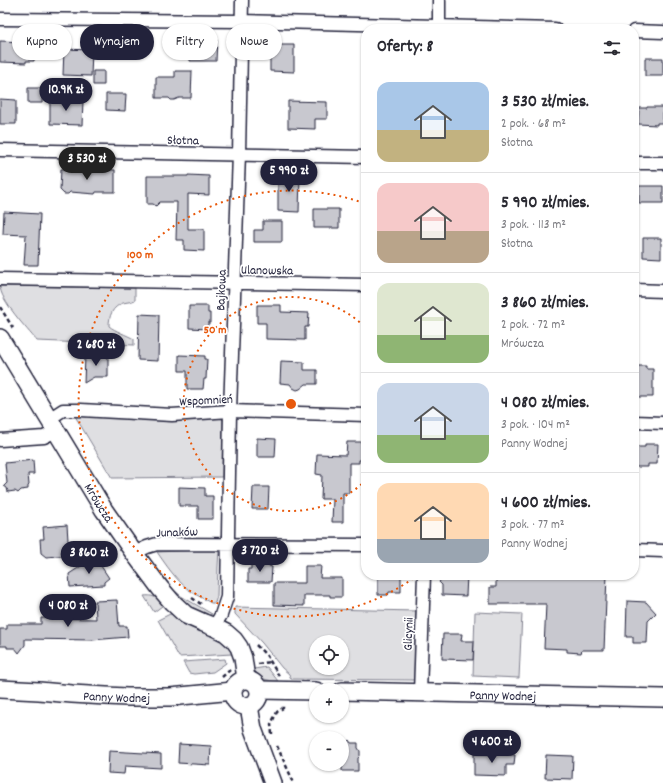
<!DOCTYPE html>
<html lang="pl">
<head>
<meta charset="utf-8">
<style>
	:root { --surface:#fff; --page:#f2f2f3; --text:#2b2b33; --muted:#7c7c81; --line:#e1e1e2; --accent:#22223b }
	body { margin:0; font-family:Dekko,sans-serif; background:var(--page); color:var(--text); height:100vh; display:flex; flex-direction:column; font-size:15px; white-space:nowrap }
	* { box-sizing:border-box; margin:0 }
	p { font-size:13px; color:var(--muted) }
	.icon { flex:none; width:22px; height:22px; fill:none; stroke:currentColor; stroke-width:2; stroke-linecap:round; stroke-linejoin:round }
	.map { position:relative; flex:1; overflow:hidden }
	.sheet { position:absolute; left:361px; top:24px; width:278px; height:556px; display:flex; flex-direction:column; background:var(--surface); border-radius:16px; box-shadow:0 1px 3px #0004 }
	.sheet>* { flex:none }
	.banner { position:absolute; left:12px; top:24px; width:289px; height:36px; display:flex; gap:8px }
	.tools { position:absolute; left:309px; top:635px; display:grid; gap:8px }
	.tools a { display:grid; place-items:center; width:40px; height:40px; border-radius:50%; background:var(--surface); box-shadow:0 1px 3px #0004; font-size:20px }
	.price { position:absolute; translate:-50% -34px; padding:0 9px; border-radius:14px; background:var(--accent); color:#fff; font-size:13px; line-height:26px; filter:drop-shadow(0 1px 2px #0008) }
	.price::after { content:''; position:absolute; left:50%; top:24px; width:12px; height:9px; margin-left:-6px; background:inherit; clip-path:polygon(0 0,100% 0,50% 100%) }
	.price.active { background:#222; color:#fff }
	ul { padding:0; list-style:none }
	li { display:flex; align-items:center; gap:12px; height:100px; padding:0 16px }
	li+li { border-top:1px solid var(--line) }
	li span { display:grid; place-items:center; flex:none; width:112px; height:80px; border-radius:12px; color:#555 }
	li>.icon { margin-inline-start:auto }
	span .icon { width:48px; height:48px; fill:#fffc; stroke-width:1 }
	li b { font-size:17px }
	h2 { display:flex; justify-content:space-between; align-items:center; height:48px; padding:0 16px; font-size:17px }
	.pill { padding:0 14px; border-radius:18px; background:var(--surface); box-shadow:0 1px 3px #0004; font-size:14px; line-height:36px }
	.pill.active { background:var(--accent); color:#fff }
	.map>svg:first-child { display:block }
	.green { fill:#dfdfe2; stroke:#80808e; fill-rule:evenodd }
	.building { fill:#c8c8cf; stroke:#22223b }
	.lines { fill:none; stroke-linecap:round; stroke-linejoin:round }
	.street-casing { stroke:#22223b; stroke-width:15 }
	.secondary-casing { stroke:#22223b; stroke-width:20 }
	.path { stroke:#22223b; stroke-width:2.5; stroke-dasharray:4 3; stroke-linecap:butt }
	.street { stroke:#fff; stroke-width:12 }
	.secondary { stroke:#fff; stroke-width:17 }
	.ring { fill:none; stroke:#e8590c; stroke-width:2; stroke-dasharray:2 4 }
	.labels { text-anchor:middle; stroke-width:3.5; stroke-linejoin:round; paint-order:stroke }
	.street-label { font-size:13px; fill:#22223b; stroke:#fff }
	.centre { fill:#e8590c; stroke:#fff; stroke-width:2 }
	.ring-label { font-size:12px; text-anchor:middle; font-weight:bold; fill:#e8590c; stroke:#fff; stroke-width:3.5; stroke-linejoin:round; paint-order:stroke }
</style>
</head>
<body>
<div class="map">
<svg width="663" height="783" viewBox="0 0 663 783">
	<rect width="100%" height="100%" fill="#fff"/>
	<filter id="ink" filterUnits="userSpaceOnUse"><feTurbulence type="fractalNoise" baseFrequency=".025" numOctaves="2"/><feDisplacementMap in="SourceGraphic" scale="8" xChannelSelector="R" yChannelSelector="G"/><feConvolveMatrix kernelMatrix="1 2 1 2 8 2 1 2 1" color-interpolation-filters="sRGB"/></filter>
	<g filter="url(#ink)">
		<path class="green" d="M0,286L135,288V300C131,302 127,302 123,303C112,307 109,316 109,326C115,331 127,335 134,339V345L37,341C27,329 0,300 0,286Z
			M75,416L220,418L223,419L222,477L112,478Z
			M219,549L218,567L217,596L215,603H211C204,599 196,595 189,590C176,580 166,565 157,552Z
			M156,567L174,590L181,596L212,614L207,616L189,606L177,596L155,568Z
			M144,596C152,595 157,597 162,603V606L154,612Z
			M235,607L416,611L414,680L291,679L289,674L282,668L262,643L235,614ZM316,642H342V668H316Z
			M475,612L522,614L519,678L473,676Z
			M170,614L175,615L220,639L231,651L232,654L179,657L158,620Z
			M225,659L226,663L213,672L194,674L189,673L183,662Z
			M267,667L278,681C267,681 259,679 254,669Z"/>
		<path class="building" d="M190,40H217L216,61H190Z
			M0,41L26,42V43H35L34,61H26V63L0,62Z
			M270,45H294V72L270,71Z
			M64,49L92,50L91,76L63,75Z
			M645,58H663V76H645Z
			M93,71H104V85H93Z
			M175,71H192L191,98H179L174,100H171L169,98H156V77H175Z
			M28,88H43L42,103H28Z
			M106,94H126L125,111L106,110Z
			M0,99L16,100V124H0Z
			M50,100L83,101L82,125L50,124Z
			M288,101L327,102V119H315V129L288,128Z
			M647,107H663V123H657V125L638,124L639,108H647Z
			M61,169L115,170V192H96L95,194L70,192L68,194H64L60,190Z
			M188,175L209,176V195L188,194V229H204V251L184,250V240H176L177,202H160L156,206L153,204H147V176H188Z
			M278,175H300L299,212L278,211Z
			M639,186H663V203H639Z
			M314,209H339V228H314Z
			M4,212L40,214L38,265H24L26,235L3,234Z
			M263,221H282V242H254V230H263Z
			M643,238H661V258L643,257Z
			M257,305H281V312L309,313L308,327H305V340L266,339V323H257Z
			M189,306H208V313H210V323H208V329L189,328Z
			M139,314L159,315L158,361L138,360Z
			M100,351L108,358V377H94L84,383L85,356H95Z
			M179,355L205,356V359H207L206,379H204L203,389H187V371H179Z
			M281,361L304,362V370H317V384H306L300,389L297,390L293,388L290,384L280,383Z
			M636,366H646V369H653V397H635Z
			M257,438L276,439L275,457H257Z
			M347,442H366V460H359V463H349V493H343V522H332L333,499H321L322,475L316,474L317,454L346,455Z
			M645,444H658L657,464H648V467H634V447H645Z
			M33,460L34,474H28L29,485L28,486V489L21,490L18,493L15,491L8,492L7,488L4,486L7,483L5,463Z
			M179,487L205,488V496H213V519H198V506H179Z
			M253,487H269L268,509H252Z
			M67,525L69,555L46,557L41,553L40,539H44L43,527Z
			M95,557L109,578L104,582V585L70,587L69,574Z
			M251,562L269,563V566L272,567L271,582H248V569H251Z
			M305,566H321L320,578H342V597H330V595H304V606L274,605V583H305Z
			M378,575H401V592H389L388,595H378Z
			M445,575H467L466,596L442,595V585L439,582Z
			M496,575L528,576V575H607L604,650H582L581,653L567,652V649L544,648L546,604H490V587H496Z
			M117,600L119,626H127L128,637L92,640L25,639V645L19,653L15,648H7V646H0V629H7V624H41V618L96,619L95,601Z
			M627,601L646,602L656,613L648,621L647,643H633V637H626Z
			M443,634H462L461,641H474L473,660L442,659Z
			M349,740L351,743H358V748L360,751V756L358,758V771H342V746Z
			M179,744L211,746L210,765L178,763Z
			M109,751L161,754V768L125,766L124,774L108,773Z
			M474,754L515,755L514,765H506V776L474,775Z
			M546,755L573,756L572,779L545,778Z"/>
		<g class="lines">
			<defs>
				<path id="street" d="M0,19L241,21L555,29
					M439,29V0
					M634,31L663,32
					M0,150L366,157
					M634,163H663
					M0,279L366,285
					M634,290L663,291
					M49,419L63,410H81L172,415L230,411L366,415
					M634,422L663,423
					M0,440L44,437L56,431
					M634,550L663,551
					M134,553L147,547L157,544L366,545
					M214,627L221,615L227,597L230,411L239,154L242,0
					M420,693L424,575"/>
				<g id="secondary">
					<path id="s1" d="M0,338L104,510L134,553L160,588L172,602L186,615L204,623L214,627L226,633L234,640L239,647L243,658L246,679"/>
					<circle cx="246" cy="693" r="13"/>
					<path id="s2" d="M0,689L39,691L72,694L106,696L127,697H170L233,691"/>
					<path d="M259,690L316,691"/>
					<path id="s3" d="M342,691L663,698"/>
					<path d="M249,706L253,729L273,783"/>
				</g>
			</defs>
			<use href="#street" class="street-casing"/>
			<use href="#secondary" class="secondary-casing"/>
			<path class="path" d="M0,307L13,328
				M192,598L201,604
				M256,645L267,656L279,676
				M258,664L270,662
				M222,677L230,670
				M272,734L271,724L277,712L283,708V706
				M277,746L294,783"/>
			<use href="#street" class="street"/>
			<use href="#secondary" class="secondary"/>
		</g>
	</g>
	<g class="ring">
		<path d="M366 480A107 107 0 1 1 366 328"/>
		<path d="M418 575A213 213 0 1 1 366 204"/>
	</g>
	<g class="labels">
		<g class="street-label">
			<text transform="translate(183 139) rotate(1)" y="5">Słotna</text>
			<text transform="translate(267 269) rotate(1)" y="5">Ulanowska</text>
			<text transform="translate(220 290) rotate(-88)" y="5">Bajkowa</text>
			<text transform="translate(206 399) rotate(-3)" y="5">Wspomnień</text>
			<text dy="5" stroke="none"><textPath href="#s1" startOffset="192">Mrówcza</textPath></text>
			<text transform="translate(177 531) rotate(-2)" y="5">Junaków</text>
			<text transform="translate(407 634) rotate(-88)" y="5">Glicynii</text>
			<text dy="5" stroke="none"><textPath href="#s3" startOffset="161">Panny Wodnej</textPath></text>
			<text dy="5" stroke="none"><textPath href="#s2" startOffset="117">Panny Wodnej</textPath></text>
		</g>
	</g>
	<circle cx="291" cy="404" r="6" class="centre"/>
	<g class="ring-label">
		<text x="140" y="258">100 m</text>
		<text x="215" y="333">50 m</text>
	</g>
</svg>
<div class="tools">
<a><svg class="icon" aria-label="locate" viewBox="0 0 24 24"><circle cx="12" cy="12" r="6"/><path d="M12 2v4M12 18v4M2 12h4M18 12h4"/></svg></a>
<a>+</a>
<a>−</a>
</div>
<b class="price" style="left:66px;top:112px">10.9K zł</b>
<b class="price active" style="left:87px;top:181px">3 530 zł</b>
<b class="price" style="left:289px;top:193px">5 990 zł</b>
<b class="price" style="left:96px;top:367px">2 680 zł</b>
<b class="price" style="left:260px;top:573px">3 720 zł</b>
<b class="price" style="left:89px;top:575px">3 860 zł</b>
<b class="price" style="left:68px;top:628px">4 080 zł</b>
<b class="price" style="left:492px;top:764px">4 600 zł</b>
<div class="banner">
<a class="pill">Kupno</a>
<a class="pill active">Wynajem</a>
<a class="pill">Filtry</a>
<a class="pill">Nowe</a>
</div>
<section class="sheet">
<h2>Oferty: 8<svg class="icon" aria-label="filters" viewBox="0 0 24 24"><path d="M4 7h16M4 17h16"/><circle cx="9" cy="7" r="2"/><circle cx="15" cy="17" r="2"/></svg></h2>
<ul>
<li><span style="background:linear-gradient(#a9c7e8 60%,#c2b280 0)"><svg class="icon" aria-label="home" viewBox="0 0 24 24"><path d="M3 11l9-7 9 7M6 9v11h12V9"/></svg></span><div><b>3 530 zł/mies.</b><p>2 pok. · 68 m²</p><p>Słotna</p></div></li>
<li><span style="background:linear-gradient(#f6c9c9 60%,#b9a48a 0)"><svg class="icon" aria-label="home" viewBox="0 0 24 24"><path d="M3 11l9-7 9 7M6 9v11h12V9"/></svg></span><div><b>5 990 zł/mies.</b><p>3 pok. · 113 m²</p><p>Słotna</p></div></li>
<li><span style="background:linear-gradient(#dfe7d0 65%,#8fb573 0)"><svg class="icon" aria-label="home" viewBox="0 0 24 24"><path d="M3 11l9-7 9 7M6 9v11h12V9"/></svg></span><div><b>3 860 zł/mies.</b><p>2 pok. · 72 m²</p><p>Mrówcza</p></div></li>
<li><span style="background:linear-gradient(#c9d6e8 65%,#8fb573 0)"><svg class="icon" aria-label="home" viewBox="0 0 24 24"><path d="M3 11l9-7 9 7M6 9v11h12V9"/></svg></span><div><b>4 080 zł/mies.</b><p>3 pok. · 104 m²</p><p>Panny Wodnej</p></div></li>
<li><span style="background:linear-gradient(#ffd9b3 70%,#9aa5b1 0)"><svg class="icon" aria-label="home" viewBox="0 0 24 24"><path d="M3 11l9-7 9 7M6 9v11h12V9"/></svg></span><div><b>4 600 zł/mies.</b><p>3 pok. · 77 m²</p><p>Panny Wodnej</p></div></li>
</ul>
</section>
</div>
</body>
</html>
